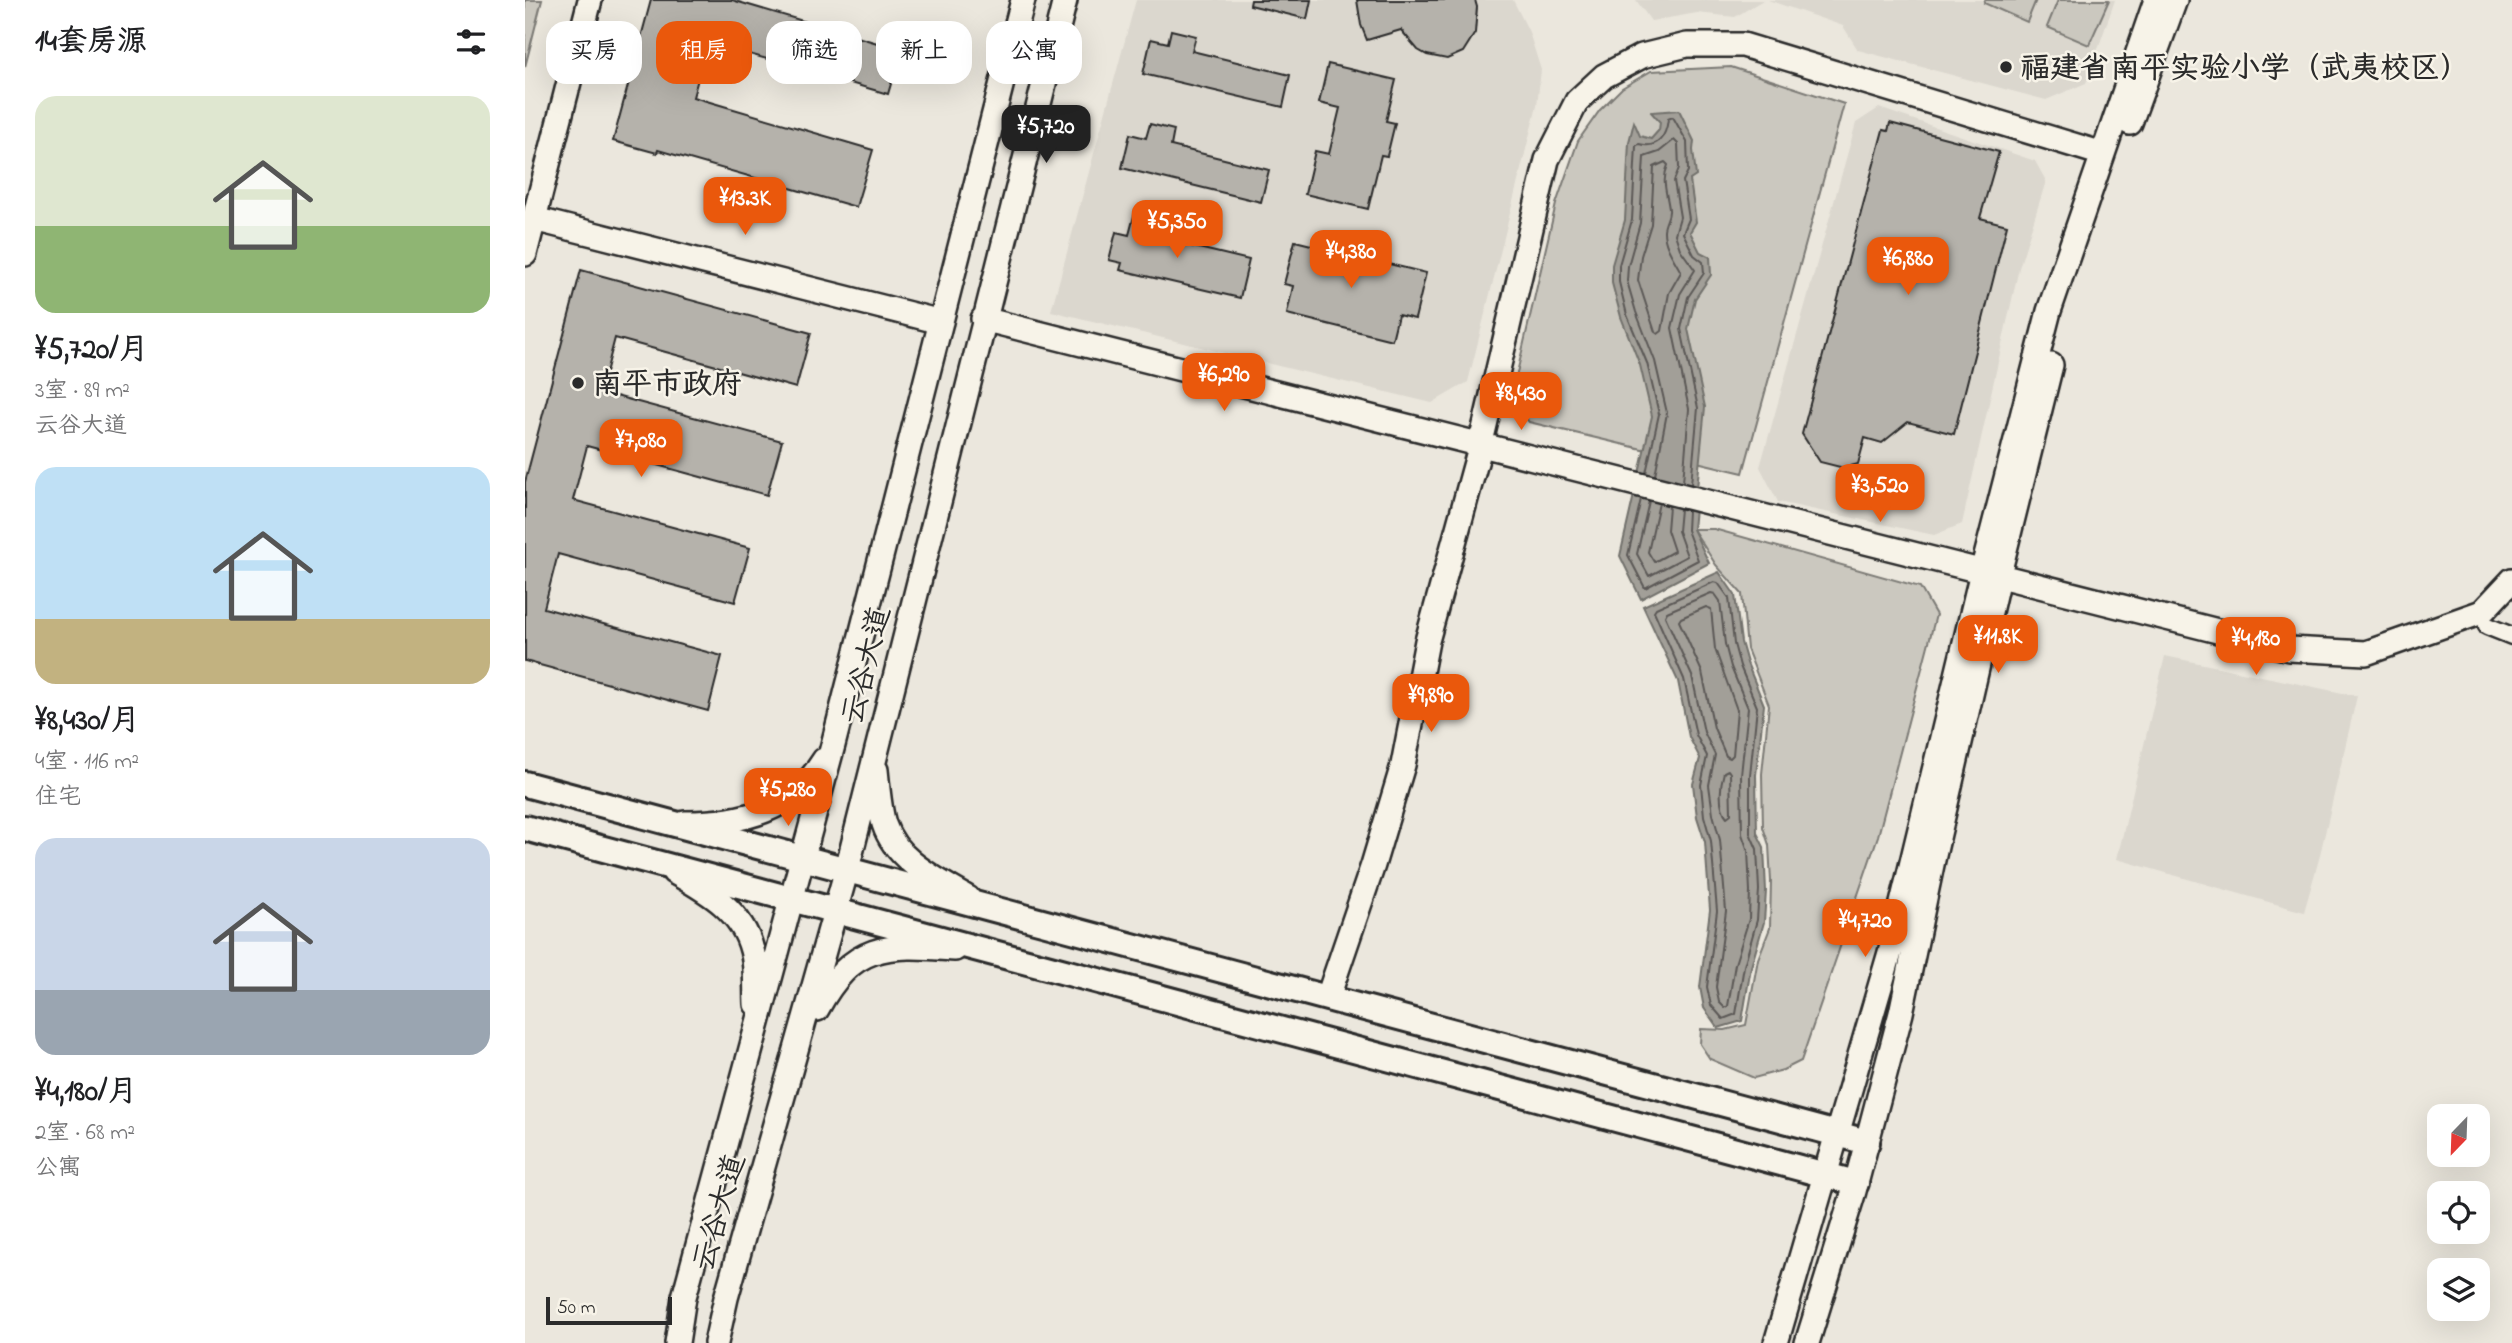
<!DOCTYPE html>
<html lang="zh">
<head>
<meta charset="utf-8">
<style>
	:root { --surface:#fff; --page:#f6f6f6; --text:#202124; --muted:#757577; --accent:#ea580c }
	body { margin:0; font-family:"Indie Flower","LXGW WenKai TC",sans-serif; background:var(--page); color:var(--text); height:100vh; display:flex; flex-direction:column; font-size:26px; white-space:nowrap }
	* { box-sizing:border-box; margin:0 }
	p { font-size:23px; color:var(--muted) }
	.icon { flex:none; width:38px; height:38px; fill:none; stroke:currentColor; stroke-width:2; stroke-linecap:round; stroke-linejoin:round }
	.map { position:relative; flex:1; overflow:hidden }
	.panel { display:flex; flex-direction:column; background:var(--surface); width:525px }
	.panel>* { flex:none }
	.banner { position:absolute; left:21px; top:21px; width:665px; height:63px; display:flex; gap:14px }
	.needle { width:46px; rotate:203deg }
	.fabs { position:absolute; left:1902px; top:1104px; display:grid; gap:14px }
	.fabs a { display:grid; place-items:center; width:63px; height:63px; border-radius:14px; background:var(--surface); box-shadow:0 7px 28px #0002; font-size:35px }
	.scale { position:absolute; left:21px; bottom:18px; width:126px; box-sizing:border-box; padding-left:7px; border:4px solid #2b2b2b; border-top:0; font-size:19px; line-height:24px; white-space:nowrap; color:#2b2b2b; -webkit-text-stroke:5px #f7f3e8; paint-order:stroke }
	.price { position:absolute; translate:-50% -60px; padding:0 16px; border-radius:14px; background:var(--accent); color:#fff; font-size:23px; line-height:46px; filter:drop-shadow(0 2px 4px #0008) }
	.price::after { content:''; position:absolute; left:50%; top:42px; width:21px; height:16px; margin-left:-10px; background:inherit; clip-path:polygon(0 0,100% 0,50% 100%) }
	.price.active { background:#222; color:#fff }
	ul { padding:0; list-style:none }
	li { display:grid; align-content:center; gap:14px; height:371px; padding:0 35px }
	li span { display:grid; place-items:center; height:217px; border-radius:21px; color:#555 }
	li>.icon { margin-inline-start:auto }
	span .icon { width:126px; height:126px; fill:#fffc; stroke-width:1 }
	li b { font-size:30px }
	h2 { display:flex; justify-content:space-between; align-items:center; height:84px; padding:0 35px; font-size:30px }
	.pill { padding:0 24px; border-radius:21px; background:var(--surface); box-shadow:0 7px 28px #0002; font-size:24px; line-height:63px }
	.pill.active { background:var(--accent); color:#fff }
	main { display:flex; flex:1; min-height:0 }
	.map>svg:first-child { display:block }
	.built { fill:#dbd7ce }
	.green { fill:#cbc8bf; stroke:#7b7a75; stroke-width:2 }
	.water { fill:#a29f98; stroke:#72716c; stroke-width:2 }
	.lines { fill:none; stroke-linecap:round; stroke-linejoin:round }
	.shore { stroke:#5b5957; stroke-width:2 }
	.building { fill:#b5b2ab; stroke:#2b2b2b; stroke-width:2 }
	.street-casing { stroke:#2b2b2b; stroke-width:21 }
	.secondary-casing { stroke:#2b2b2b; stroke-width:28 }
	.primary-casing { stroke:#2b2b2b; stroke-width:30 }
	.street { stroke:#f7f3e8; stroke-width:16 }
	.secondary { stroke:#f7f3e8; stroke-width:23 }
	.primary { stroke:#f7f3e8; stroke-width:24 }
	.poi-dot { fill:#2b2b2b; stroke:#f7f3e8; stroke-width:2.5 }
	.labels { text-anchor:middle; stroke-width:5; stroke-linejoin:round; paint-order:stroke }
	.poi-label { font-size:30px; font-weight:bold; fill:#2b2b2b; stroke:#f7f3e8; text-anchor:start }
	.street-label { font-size:30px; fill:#2b2b2b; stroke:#f7f3e8 }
</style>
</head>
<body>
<main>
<section class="panel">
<h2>14套房源<svg class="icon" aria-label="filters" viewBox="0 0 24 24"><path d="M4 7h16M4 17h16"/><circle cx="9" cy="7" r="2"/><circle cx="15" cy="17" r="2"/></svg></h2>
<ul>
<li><span style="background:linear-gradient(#dfe7d0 60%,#8fb573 0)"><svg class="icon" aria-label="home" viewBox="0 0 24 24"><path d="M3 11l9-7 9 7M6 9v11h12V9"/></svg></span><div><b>¥5,720/月</b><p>3室 · 89 m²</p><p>云谷大道</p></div></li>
<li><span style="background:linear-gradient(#bfe0f5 70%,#c2b280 0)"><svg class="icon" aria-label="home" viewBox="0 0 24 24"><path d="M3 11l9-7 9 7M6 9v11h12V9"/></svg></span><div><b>¥8,430/月</b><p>4室 · 116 m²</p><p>住宅</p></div></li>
<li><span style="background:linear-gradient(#c9d6e8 70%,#9aa5b1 0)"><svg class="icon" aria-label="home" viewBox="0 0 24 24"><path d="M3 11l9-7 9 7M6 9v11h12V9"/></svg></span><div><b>¥4,180/月</b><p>2室 · 68 m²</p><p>公寓</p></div></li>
</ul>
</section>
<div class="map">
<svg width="1987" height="1343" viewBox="0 0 1987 1343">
	<rect width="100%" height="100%" fill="#ebe7dd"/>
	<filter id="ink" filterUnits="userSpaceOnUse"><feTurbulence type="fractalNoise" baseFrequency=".0143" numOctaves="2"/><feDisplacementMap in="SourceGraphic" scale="14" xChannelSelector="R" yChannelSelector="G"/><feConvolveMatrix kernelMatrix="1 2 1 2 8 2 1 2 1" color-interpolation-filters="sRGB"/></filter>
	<g filter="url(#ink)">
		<path class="built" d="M611,0H988L1004,32L1016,70L1012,105L943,382L907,403L526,311Z
			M1111,0H1238L1210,17L1172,13L1126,21Z
			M1243,0H1590L1561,83L1521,100L1333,50L1318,26Z
			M1354,108L1510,161L1521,181L1494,268L1437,524L1409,535L1253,502L1235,467L1331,123Z
			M1640,656L1832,696L1794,859L1779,912L1592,859Z"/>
		<path class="green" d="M0,0H17L0,67Z
			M1460,0H1511L1502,22L1459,3Z
			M1533,0H1584L1564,45L1522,27Z
			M1206,67L1319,104L1218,473L1004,422L986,399L1031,204L1053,141L1075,110L1097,88L1126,71Z
			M1168,529H1189L1395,587L1411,615L1353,836L1276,1061L1258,1070L1229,1078L1185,1059L1175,1044L1176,1029L1200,1030L1221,1025L1233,959L1245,928L1246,881L1244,845L1238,827L1237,774L1244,705L1222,649L1217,594L1191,565Z"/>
		<path class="water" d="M1154,110L1169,141L1168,150L1171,176L1165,180L1171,222L1165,232L1175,252L1185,257L1186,275L1170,299L1163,329L1180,407L1168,529L1184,563L1116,599L1095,556L1127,416L1115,365L1096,317L1087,283V265L1100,220L1104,142L1109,122L1115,136L1126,139L1134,130L1135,122L1126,112Z
			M1194,572L1210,595L1216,642L1222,663L1239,705L1231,775L1232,833L1239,847L1241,891L1239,922L1226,967L1217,1021L1193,1028L1179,1008L1175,987L1185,910L1180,842L1172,817L1168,784L1175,758L1164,737L1153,681L1118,606Z"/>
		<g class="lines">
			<path class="shore" d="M1140,162L1143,165C1136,181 1142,193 1144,209C1145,217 1139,223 1139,231C1139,246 1149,259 1156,272L1144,293L1137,331L1133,334L1130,332L1113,280L1116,256L1126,224L1129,167Z
				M1121,473L1134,414L1122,363L1102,315L1094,282V265L1107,220L1111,146L1114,144C1133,149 1141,137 1143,119L1148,117L1162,142L1163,171L1158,181L1164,219L1158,233L1169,255L1178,262L1179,273L1163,297L1156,329L1173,408L1166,484
				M1130,475L1142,413L1130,361L1111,312L1102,281L1103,266L1115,223L1119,157L1134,152L1149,140L1153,144L1154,168L1149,181L1155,217L1150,234L1155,249L1170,270L1155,294L1147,328L1164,409L1158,482
				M1116,499L1103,555L1120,588L1173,560L1162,530L1163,511
				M1124,501L1112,554L1124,576L1162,556L1153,531L1155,509
				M1134,503L1123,552L1129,562L1149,551L1142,530L1144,506
				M1189,582L1193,583L1204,598L1209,644L1215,666L1232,707L1225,775V833L1232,849L1234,890L1232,920L1219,966L1211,1014L1198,1019L1186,1005L1182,987L1192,911L1186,841L1179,816L1176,785L1182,756L1171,735L1159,679L1129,611L1131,608Z
				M1186,593L1190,594L1195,601L1200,644L1206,667L1223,708L1216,775L1217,834L1223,851L1225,891L1224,919L1210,964L1203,1006L1200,1008L1194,1002L1191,987L1201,911L1195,840L1188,814L1184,785L1190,755L1179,732L1167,676L1140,616L1142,612Z
				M1181,607L1186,609L1190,649L1212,710L1208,755L1205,758L1201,756L1189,728L1177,672L1154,621L1156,618Z
				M1203,770L1205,773L1206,814L1202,817C1193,807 1195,785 1199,772Z"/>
		</g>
		<path class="building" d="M126,0H207L376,50L363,94L183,42L168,97L348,150L331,207L133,150L132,153L88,141Z
			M726,0H786L782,19L725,5Z
			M832,0H950L952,7L950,33L938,52L922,59L902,55L893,50L876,30L842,40L836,25Z
			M646,30L671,36L667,51L765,75L758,107L618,74L626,39L643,43Z
			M803,64L871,80L861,121L870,123L862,156L856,155L843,209L780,194L790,151L804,154L815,108L794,103Z
			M1365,123L1474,152L1455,218L1482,225L1429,434L1383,422L1357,443L1340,438L1333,464L1319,468L1295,462L1277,434L1358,130L1363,131Z
			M625,124L649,130L646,146L744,170L736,202L597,168L605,134L621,138Z
			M609,216L640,224L636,239L724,260L715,298L595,270L597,263L584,260L591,232L604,235Z
			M770,241L901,273L890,319L873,315L867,340L762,314L768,286L759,284Z
			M56,270L286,333L271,388L90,338L76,392L257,441L242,495L62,446L48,500L225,548L210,602L33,554L19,608L197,656L183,711L0,661V482Z"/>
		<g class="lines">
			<defs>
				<path id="street" d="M1962,626L1987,636"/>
				<path id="secondary" d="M1605,123L1650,0
					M9,219L416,322
					M0,254L65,0
					M458,319L1764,649L1841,653L1957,612L1987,580
					M351,770C353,788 354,807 359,824C371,861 411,879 443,898
					M160,823C217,823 268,811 299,760
					M149,872C182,891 217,910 227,950C232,967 230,987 231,1004
					M803,997L848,865L878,765L902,641L953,455L1022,160L1052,101L1079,76L1117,56L1162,45H1218L1578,154
					M292,1009C328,943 360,944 430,949
					M152,1343L159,1297L308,745L498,0
					M191,1343L201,1298L322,869L540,0
					M1251,1343L1366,949L1457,572L1524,311L1631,0
					M1282,1343L1329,1191L1376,1013L1408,860L1471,586L1526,365"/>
				<path id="primary" d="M0,784L1342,1142
					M0,828L1331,1183"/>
			</defs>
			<use href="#street" class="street-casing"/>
			<use href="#secondary" class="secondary-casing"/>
			<use href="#primary" class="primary-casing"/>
			<use href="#street" class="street"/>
			<use href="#secondary" class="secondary"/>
			<use href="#primary" class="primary"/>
		</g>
	</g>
	<g class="poi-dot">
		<circle cx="1481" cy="67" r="7"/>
		<circle cx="53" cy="383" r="7"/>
	</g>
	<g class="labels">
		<g class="poi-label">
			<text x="1495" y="77">福建省南平实验小学（武夷校区）</text>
			<text x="67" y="393">南平市政府</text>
		</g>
		<g class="street-label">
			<text transform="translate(340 665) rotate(-76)" y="10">云谷大道</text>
			<text transform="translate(193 1212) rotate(-74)" y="10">云谷大道</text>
		</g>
	</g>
</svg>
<div class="fabs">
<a><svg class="needle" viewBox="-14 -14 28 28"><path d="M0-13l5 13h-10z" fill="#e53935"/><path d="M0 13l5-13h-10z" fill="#757577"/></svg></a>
<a><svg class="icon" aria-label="locate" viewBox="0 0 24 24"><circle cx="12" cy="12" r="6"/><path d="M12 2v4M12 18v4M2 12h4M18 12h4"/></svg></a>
<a><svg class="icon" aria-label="layers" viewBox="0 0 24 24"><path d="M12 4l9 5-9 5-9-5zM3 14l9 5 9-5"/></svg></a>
</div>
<div class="scale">50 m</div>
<b class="price active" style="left:521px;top:165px">¥5,720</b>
<b class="price" style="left:220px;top:237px">¥13.3K</b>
<b class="price" style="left:652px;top:260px">¥5,350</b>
<b class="price" style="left:826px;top:290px">¥4,380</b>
<b class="price" style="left:1383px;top:297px">¥6,880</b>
<b class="price" style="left:699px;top:413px">¥6,290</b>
<b class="price" style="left:996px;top:432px">¥8,430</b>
<b class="price" style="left:116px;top:479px">¥7,080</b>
<b class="price" style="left:1355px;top:524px">¥3,520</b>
<b class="price" style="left:1473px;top:675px">¥11.8K</b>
<b class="price" style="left:1731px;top:677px">¥4,180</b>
<b class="price" style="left:906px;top:734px">¥9,890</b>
<b class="price" style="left:263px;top:828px">¥5,280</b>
<b class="price" style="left:1340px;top:959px">¥4,720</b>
<div class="banner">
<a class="pill">买房</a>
<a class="pill active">租房</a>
<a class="pill">筛选</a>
<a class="pill">新上</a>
<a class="pill">公寓</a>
</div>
</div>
</main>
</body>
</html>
